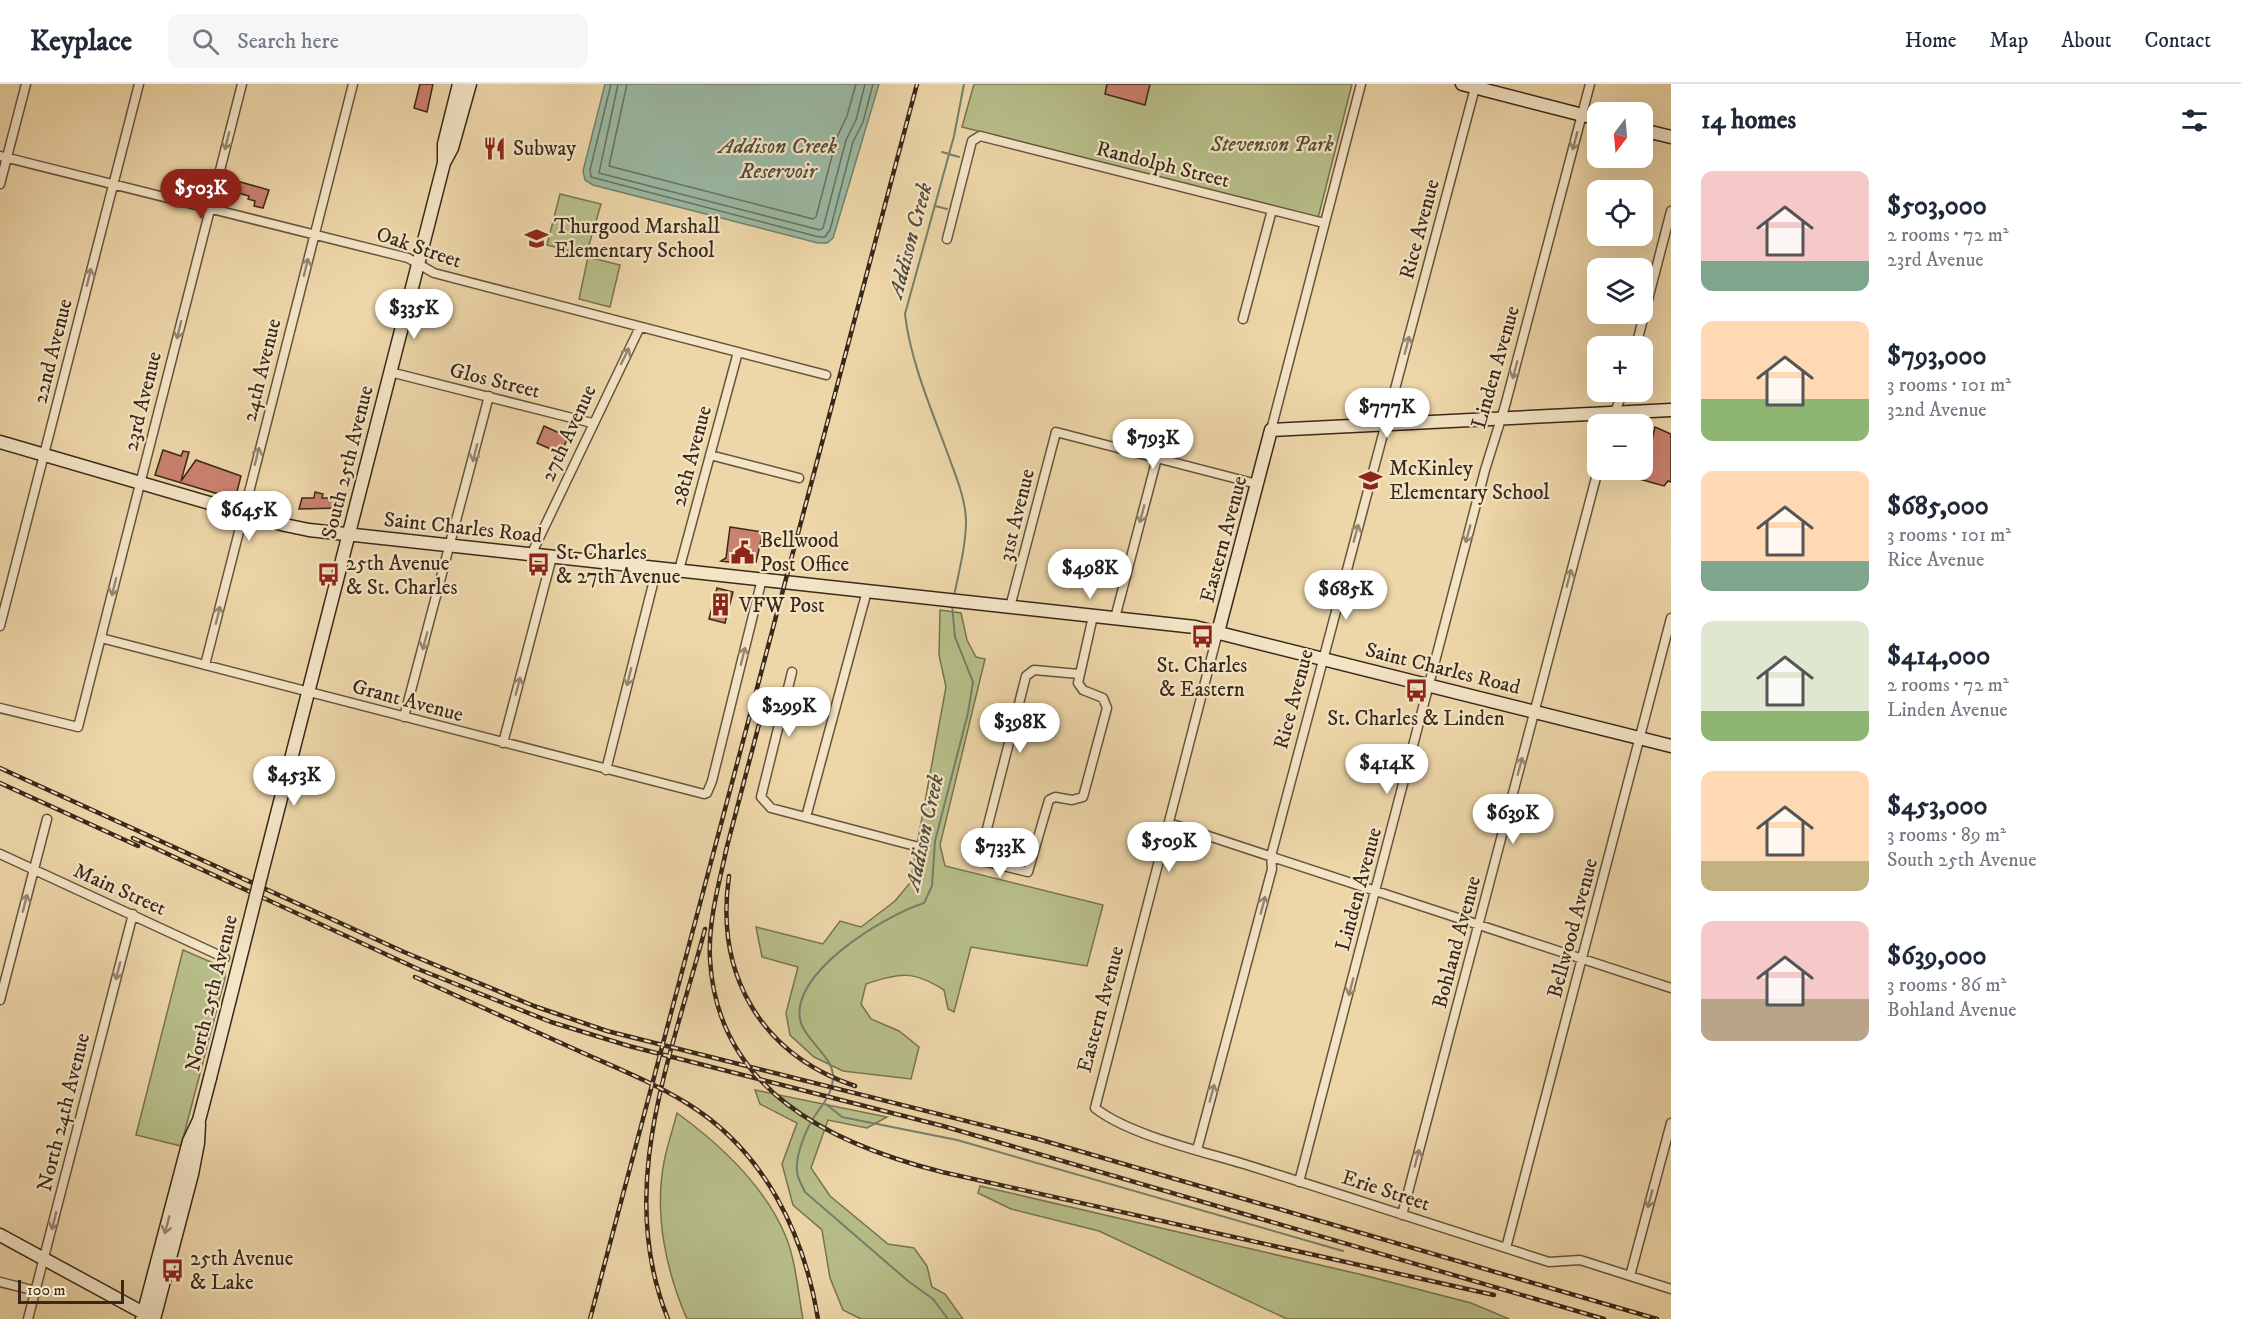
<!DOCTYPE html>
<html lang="en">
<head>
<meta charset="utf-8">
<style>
	:root { --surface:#fff; --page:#f6f6f7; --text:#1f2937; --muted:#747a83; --line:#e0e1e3; --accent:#8f2418 }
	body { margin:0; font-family:"IM FELL DW Pica",serif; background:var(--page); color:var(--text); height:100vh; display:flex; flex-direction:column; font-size:22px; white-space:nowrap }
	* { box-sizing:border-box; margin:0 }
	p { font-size:20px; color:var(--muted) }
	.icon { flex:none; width:33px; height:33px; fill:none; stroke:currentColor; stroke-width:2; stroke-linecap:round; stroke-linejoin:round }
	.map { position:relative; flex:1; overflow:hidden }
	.drawer { display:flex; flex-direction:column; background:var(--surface); width:570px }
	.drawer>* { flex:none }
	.needle { width:39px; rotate:196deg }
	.tools { position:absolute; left:1587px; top:18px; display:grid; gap:12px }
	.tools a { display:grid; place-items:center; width:66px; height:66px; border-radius:12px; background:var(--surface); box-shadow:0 6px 24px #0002; font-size:30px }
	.scale { position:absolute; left:18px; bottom:15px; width:106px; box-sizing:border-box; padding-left:6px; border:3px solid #3a2819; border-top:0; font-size:16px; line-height:21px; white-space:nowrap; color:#3a2819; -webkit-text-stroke:4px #f3e4c6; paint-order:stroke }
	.price { position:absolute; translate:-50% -51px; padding:0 14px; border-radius:21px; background:#fff; color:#222; font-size:20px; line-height:39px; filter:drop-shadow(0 2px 3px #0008) }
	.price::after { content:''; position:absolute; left:50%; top:36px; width:18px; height:14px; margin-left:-9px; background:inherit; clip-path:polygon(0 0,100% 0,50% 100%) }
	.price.on { background:var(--accent); color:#fff }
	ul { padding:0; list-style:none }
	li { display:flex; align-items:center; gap:18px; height:150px; padding:0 30px }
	li span { display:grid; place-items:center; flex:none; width:168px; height:120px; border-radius:12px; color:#555 }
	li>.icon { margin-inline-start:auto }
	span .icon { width:72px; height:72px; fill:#fffc; stroke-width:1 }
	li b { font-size:26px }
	h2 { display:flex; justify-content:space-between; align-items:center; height:72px; padding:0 30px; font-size:26px }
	header { display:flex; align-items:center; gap:36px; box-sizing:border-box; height:84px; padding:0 30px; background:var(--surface); border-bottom:2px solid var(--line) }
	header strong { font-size:28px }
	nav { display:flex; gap:33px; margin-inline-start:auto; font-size:21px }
	.search { width:420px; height:54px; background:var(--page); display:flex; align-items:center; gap:15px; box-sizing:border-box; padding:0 21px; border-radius:12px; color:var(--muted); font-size:22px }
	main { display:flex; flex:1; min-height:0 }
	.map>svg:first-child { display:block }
	.green { fill:#b7be89; stroke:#787351; stroke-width:1.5 }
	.water { fill:#9ab9a4; stroke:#747f6c; stroke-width:1.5 }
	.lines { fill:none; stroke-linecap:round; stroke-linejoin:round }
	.shore { stroke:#6a705e; stroke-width:1.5 }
	.stream { stroke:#747f6c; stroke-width:2 }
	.building { fill:#ca816e; stroke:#3a2819; stroke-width:1.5 }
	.street-casing { stroke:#67543d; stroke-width:11 }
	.secondary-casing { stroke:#3a2819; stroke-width:15 }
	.street { stroke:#f3e4c6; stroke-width:8 }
	.secondary { stroke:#f3e4c6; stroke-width:12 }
	.rail-casing { stroke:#3a2819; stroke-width:4.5 }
	.rail { stroke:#f3e4c6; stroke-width:2; stroke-dasharray:7; stroke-linecap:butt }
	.secondary-bridge-casing { stroke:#3a2819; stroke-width:15; stroke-linecap:butt }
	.secondary-bridge { stroke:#f3e4c6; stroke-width:12 }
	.oneway { stroke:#968670 }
	.labels { text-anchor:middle; stroke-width:4.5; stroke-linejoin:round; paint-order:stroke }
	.park-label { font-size:21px; font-style:italic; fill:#594e35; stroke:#f3e4c6 }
	.poi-label { font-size:21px; fill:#3a2819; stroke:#f3e4c6; text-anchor:start }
	.street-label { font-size:21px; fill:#3a2819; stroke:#f3e4c6 }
	.water-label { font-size:22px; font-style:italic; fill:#524c3c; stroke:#f3e4c6 }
</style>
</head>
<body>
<header>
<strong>Keyplace</strong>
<div class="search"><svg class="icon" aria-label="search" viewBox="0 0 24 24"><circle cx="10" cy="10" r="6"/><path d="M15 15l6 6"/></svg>Search here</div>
<nav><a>Home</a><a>Map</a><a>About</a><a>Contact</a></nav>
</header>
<main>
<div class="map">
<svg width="1671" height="1235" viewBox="0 0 1671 1235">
	<rect width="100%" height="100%" fill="#edd6a8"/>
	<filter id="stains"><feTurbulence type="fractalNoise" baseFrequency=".00333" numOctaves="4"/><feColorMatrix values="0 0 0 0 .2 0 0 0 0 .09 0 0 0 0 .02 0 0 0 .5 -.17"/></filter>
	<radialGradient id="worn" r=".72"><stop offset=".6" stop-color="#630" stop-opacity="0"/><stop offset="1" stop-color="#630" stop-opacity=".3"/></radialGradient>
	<path class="green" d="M974,0H1352L1318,134L962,43Z
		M560,110L601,120L586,171L547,161Z
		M588,173L620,181L610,223L579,215Z
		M940,526L961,529L967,556L976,573L985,575L940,761L945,782L1103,821L1087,882L971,863L954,928L948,925L944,906C913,886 899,889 866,900L861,920L871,935L899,947L919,963L911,995L843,987L814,973L790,951L786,929L798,883L762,873L756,843L823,860L840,837L861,843L895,817L910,799L946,603L939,571Z
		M183,866L225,884V894L181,1062L136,1051Z
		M755,1006L887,1033L867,1044L828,1036L811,1084L830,1112L888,1160L914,1164L927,1182L932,1203L945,1210L963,1235H861L843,1226L830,1194L822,1146L793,1121L782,1080L797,1039L760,1020Z
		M677,1029C721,1061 765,1102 786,1153C796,1178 798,1209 803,1235H687C666,1187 654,1130 664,1078C667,1062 673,1045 677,1029Z
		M980,1102L1363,1191L1471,1219L1509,1235H1287L1099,1147L1011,1125L978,1109Z"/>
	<path class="water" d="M605,0H879L833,154L827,159H818L593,101L585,96L583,87Z"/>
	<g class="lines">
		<path class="shore" d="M611,0L590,86L591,93L819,153H825L830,146L853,58L863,38L873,0
			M618,0L599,89L820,146L823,144L846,56L856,36L865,0
			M627,0L609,82L813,135L816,133L837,53L847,32L856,0"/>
		<path class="stream" d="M942,68L959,73
			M935,122L947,125
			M954,512C959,487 966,462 966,436C965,411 954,388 946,365C930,322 910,275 905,230L954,52L964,0
			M826,1020L842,1033L957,1056L1343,1167
			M948,1235L933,1215L908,1197L805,1108C802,1101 797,1094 797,1087C795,1071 807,1043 816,1030C824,1019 832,1009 833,994C834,973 807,958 801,939C786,890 886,831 924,819L932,802L935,757L968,629L973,598L955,553L952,521"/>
	</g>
	<path class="building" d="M420,0H433L427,28L414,24Z
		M1107,0H1150L1145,21L1105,10Z
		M233,96L269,106L263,124L254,122L255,117L248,115L249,112L238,109L237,115L228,112Z
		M544,342L568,353L560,372L554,370L555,367L537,359Z
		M1655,343L1671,350V398L1668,397L1664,402L1639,395L1642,387L1645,388L1648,376L1647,364H1650Z
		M163,366L181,372L183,367L189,368L181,397L196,376L241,392L235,415L155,391Z
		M315,408L323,410L322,414H344L341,424L299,425L302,414H314Z
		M730,443L763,448L756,478L752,477V481L721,477L726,474Z
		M717,504L733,508L725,539L709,535Z"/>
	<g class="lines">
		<defs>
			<path id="street" d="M0,72L408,174L434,189L826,291
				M0,100L26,0
				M947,155L972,57L980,52L1324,139
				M1243,235L1272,126
				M1636,262L1671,127
				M390,288L592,339
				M1610,340L1623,308
				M1271,346L1361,0
				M710,371L799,394
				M531,471L640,243
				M679,486L738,268
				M1010,523L1056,348L1257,400
				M1115,534L1157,374
				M0,542L139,0
				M1218,548L1095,1024C1129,1051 1201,1067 1244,1080C1346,1112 1448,1145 1549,1178L1580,1176L1671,1205
				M101,554L704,710L707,709L712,697L762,495
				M205,581L353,0
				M792,588L761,713L771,724L915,762
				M1079,590L1034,586L1026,592L979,776L1028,788L1049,716L1055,713L1072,716L1083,713L1107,624L1103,614L1083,606L1078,599L1093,532
				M0,624L78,643L242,0
				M404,633L489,312
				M503,659L552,473
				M606,686L657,484
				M806,733L867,507
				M1169,739L1671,904
				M0,770L225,874
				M0,916L47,735
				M1197,1066L1272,785L1271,772L1476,0
				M1299,1098L1485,386L1505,322L1590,0
				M1402,1131L1598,386
				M1506,1164L1671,534
				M1630,1192L1671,1039
				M0,1198L36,1207
				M28,1235L133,830"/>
			<path id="secondary" d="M1462,0L1598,35
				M1642,46L1671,53
				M444,77V60L459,0
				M0,358L285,441L309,446L1195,543L1671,662
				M1218,548L1271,346L1671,326
				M261,792L444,79L452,64L470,0
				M0,1151L149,1232
				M142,1235L189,1057L199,1036L210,994
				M154,1235L192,1090L198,1059L199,1040"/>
		</defs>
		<use href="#street" class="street-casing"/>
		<use href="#secondary" class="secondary-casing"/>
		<use href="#street" class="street"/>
		<use href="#secondary" class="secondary"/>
		<defs>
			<path id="rail" d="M0,684L404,868L534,922L607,947L1038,1055L1657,1235
				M0,699L138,762
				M133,754L418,885L551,938L629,962L943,1042L1604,1235
				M727,763C719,799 708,838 710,875C717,1006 831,1060 942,1088L1494,1211
				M725,770L763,625
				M729,792C715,890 760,970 855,1002
				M415,893C470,918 526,943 581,968C617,984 654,999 688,1020C764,1067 804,1149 818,1235
				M590,1235L917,0
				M668,1235C615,1104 671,974 705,845"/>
		</defs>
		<use href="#rail" class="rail-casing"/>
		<use href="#rail" class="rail"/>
		<defs>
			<path id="secondary-bridge" d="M210,994L261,792"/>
		</defs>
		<use href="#secondary-bridge" class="secondary-bridge-casing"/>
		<use href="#secondary-bridge" class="secondary-bridge"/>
	</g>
	<defs><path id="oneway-shaft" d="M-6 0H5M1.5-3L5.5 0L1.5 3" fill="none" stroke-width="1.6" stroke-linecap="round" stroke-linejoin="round" transform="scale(1.5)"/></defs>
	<g class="oneway">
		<use href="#oneway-shaft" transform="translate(227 57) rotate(104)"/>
		<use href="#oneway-shaft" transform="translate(1575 57) rotate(105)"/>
		<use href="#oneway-shaft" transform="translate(306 183) rotate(-76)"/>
		<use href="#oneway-shaft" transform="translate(89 193) rotate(-76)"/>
		<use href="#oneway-shaft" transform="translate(179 246) rotate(104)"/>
		<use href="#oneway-shaft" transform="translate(1407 261) rotate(-75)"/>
		<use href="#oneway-shaft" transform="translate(625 272) rotate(-64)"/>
		<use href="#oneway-shaft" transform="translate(1515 286) rotate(105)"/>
		<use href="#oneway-shaft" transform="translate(475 369) rotate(104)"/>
		<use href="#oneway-shaft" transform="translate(257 372) rotate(-76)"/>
		<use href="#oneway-shaft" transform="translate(1142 430) rotate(105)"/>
		<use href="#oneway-shaft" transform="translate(1356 449) rotate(-75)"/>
		<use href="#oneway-shaft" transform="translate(1468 450) rotate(105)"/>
		<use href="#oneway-shaft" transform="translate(1569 494) rotate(-75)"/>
		<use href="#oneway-shaft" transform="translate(114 503) rotate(104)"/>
		<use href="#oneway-shaft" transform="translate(218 531) rotate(-76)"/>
		<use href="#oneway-shaft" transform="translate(425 557) rotate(105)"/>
		<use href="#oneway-shaft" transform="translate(743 572) rotate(-76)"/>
		<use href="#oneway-shaft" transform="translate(629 593) rotate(104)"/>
		<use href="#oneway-shaft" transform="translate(518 602) rotate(-75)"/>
		<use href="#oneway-shaft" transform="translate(1520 682) rotate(-75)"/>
		<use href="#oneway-shaft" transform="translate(25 819) rotate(-76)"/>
		<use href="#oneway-shaft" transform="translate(1263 821) rotate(-75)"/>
		<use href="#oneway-shaft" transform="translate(118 887) rotate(104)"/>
		<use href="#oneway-shaft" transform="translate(1351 903) rotate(105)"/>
		<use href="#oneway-shaft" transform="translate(1212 1009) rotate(-75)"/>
		<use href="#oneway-shaft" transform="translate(1417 1074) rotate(-75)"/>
		<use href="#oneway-shaft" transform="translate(1650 1115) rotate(105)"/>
		<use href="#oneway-shaft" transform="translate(54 1137) rotate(104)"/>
		<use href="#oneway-shaft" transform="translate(167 1141) rotate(105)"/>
	</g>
	<defs>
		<symbol id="restaurant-bare" viewBox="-9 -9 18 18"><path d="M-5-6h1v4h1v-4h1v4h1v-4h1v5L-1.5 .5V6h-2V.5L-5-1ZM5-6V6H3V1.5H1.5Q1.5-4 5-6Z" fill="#8f2418" stroke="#f3e4c6" stroke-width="2.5" paint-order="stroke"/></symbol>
		<symbol id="school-bare" viewBox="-9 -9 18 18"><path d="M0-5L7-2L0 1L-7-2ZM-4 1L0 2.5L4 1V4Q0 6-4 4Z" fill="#8f2418" stroke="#f3e4c6" stroke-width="2.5" paint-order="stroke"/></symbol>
		<symbol id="civic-bare" viewBox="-9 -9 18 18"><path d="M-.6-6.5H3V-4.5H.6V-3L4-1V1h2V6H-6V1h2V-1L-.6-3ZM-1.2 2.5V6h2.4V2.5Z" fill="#8f2418" stroke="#f3e4c6" stroke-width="2.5" paint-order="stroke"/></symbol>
		<symbol id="bus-bare" viewBox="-9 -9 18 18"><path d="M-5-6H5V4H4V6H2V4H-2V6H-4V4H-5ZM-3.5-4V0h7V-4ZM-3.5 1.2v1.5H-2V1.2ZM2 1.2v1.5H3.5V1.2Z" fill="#8f2418" stroke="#f3e4c6" stroke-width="2.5" paint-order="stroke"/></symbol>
		<symbol id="building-bare" viewBox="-9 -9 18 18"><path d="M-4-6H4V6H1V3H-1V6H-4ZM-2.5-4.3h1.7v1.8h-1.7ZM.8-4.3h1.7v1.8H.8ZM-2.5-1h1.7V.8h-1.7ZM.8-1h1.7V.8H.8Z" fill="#8f2418" stroke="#f3e4c6" stroke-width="2.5" paint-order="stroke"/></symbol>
	</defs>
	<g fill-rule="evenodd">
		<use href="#restaurant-bare" x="478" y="48" width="33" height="33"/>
		<use href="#school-bare" x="520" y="138" width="33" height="33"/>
		<use href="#school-bare" x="1354" y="380" width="33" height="33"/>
		<use href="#civic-bare" x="726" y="452" width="33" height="33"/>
		<use href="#bus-bare" x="522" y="464" width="33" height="33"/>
		<use href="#bus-bare" x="312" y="474" width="33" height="33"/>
		<use href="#building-bare" x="704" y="504" width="33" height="33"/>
		<use href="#bus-bare" x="1186" y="536" width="33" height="33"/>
		<use href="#bus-bare" x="1400" y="590" width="33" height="33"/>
		<use href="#bus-bare" x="156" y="1170" width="33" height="33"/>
	</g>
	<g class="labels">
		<g class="park-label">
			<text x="1272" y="67">Stevenson Park</text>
		</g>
		<g class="poi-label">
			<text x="513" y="71">Subway</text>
			<text x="554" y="149">Thurgood Marshall<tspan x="554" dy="24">Elementary School</tspan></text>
			<text x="1389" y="391">McKinley<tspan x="1389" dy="24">Elementary School</tspan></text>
			<text x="760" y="463">Bellwood<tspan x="760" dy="24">Post Office</tspan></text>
			<text x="556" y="475">St. Charles<tspan x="556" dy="24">&amp; 27th Avenue</tspan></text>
			<text x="346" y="486">25th Avenue<tspan x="346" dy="24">&amp; St. Charles</tspan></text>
			<text x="739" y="528">VFW Post</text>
			<text x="1202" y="588" text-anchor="middle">St. Charles<tspan x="1202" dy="24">&amp; Eastern</tspan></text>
			<text x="1416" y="641" text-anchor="middle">St. Charles &amp; Linden</text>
			<text x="190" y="1181">25th Avenue<tspan x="190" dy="24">&amp; Lake</tspan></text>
		</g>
		<g class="street-label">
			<text transform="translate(1163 80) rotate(14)" y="7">Randolph Street</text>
			<text transform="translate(1419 145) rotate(-75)" y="7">Rice Avenue</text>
			<text transform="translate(419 163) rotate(19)" y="7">Oak Street</text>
			<text transform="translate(52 267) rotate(-76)" y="7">22nd Avenue</text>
			<text transform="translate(1495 283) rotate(-74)" y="7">Linden Avenue</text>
			<text transform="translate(261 286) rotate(-76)" y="7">24th Avenue</text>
			<text transform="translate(495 296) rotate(14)" y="7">Glos Street</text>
			<text transform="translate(142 317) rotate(-76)" y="7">23rd Avenue</text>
			<text transform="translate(568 349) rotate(-65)" y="7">27th Avenue</text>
			<text transform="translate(691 372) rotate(-75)" y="7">28th Avenue</text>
			<text transform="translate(347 378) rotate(-76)" y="7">South 25th Avenue</text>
			<text transform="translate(1016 431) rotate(-76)" y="7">31st Avenue</text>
			<text transform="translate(463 443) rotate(6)" y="7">Saint Charles Road</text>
			<text transform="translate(1223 455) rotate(-75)" y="7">Eastern Avenue</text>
			<text transform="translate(1443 584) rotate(14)" y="7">Saint Charles Road</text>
			<text transform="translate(1293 615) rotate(-75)" y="7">Rice Avenue</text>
			<text transform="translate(408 616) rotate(15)" y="7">Grant Avenue</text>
			<text transform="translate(120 805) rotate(24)" y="7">Main Street</text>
			<text transform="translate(1358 805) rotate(-75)" y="7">Linden Avenue</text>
			<text transform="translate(1572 844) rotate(-75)" y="7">Bellwood Avenue</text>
			<text transform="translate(1456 858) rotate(-75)" y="7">Bohland Avenue</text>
			<text transform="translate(211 909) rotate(-76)" y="7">North 25th Avenue</text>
			<text transform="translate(1100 925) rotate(-75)" y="7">Eastern Avenue</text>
			<text transform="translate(63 1028) rotate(-76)" y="7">North 24th Avenue</text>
			<text transform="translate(1386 1106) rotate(18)" y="7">Erie Street</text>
		</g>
		<g class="water-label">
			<text x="778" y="69">Addison Creek<tspan x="778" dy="25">Reservoir</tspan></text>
			<text transform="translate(909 156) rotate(-75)" y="8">Addison Creek</text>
			<text transform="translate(923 748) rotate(-78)" y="8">Addison Creek</text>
		</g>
	</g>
	<rect width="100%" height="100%" filter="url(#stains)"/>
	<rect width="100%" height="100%" fill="url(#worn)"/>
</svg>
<div class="tools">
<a><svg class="needle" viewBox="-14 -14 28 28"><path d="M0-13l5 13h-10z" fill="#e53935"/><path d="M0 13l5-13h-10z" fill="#747a83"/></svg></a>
<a><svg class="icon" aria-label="locate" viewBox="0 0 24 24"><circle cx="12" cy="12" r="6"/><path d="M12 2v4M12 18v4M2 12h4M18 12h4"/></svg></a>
<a><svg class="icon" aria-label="layers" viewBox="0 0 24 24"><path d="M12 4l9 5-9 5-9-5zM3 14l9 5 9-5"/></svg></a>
<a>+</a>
<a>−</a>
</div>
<div class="scale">100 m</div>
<b class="price on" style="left:201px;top:136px">$503K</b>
<b class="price" style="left:414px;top:256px">$335K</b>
<b class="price" style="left:1387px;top:355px">$777K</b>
<b class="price" style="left:1153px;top:386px">$793K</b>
<b class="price" style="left:249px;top:458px">$645K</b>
<b class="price" style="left:1090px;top:516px">$498K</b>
<b class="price" style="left:1346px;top:537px">$685K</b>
<b class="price" style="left:789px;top:654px">$299K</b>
<b class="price" style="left:1020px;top:670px">$398K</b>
<b class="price" style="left:1387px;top:711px">$414K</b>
<b class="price" style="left:294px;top:723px">$453K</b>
<b class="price" style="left:1513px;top:761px">$639K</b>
<b class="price" style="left:1169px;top:789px">$509K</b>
<b class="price" style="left:1000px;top:795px">$733K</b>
</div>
<section class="drawer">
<h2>14 homes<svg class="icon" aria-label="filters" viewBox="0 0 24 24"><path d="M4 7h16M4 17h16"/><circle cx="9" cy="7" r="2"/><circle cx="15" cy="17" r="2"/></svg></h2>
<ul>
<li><span style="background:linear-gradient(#f6c9c9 75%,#7fa58c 0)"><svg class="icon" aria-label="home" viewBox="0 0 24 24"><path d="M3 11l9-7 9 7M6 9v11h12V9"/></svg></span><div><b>$503,000</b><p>2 rooms · 72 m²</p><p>23rd Avenue</p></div></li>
<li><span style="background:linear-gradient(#ffd9b3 65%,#8fb573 0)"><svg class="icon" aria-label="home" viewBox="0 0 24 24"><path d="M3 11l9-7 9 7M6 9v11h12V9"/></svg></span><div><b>$793,000</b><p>3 rooms · 101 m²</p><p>32nd Avenue</p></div></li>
<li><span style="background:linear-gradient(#ffd9b3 75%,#7fa58c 0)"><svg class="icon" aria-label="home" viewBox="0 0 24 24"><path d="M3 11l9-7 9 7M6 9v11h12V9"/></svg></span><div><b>$685,000</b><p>3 rooms · 101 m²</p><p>Rice Avenue</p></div></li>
<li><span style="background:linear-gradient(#dfe7d0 75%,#8fb573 0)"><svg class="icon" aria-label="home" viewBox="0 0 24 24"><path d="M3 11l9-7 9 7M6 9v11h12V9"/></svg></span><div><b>$414,000</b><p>2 rooms · 72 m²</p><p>Linden Avenue</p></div></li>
<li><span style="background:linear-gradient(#ffd9b3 75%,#c2b280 0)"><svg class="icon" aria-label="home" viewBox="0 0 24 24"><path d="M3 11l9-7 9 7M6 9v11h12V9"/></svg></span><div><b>$453,000</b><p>3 rooms · 89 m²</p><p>South 25th Avenue</p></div></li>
<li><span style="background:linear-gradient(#f6c9c9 65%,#b9a48a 0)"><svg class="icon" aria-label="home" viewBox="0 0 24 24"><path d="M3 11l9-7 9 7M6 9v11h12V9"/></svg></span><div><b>$639,000</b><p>3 rooms · 86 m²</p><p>Bohland Avenue</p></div></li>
</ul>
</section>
</main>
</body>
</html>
